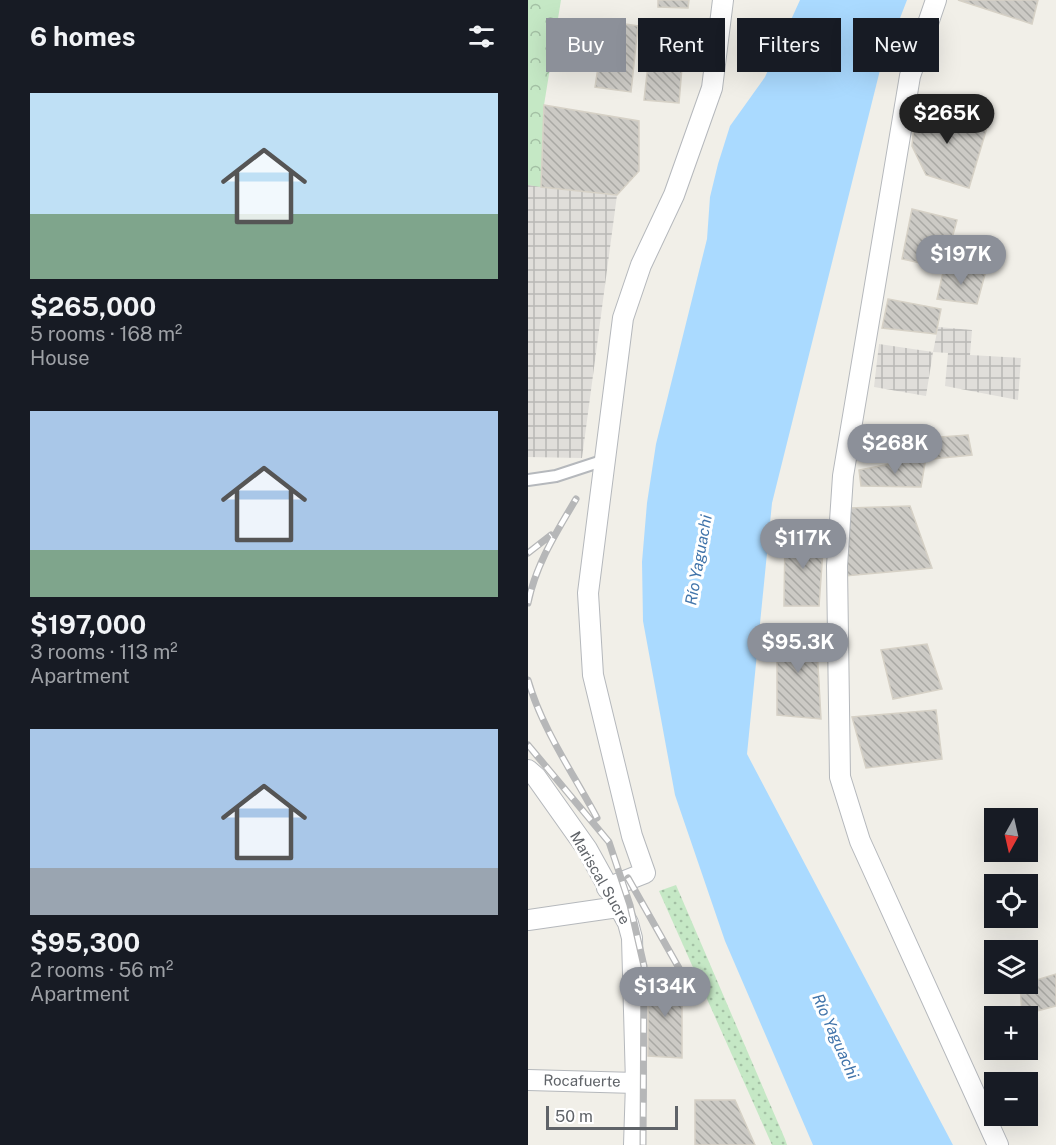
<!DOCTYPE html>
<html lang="en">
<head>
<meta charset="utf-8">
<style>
	:root { --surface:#171b24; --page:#242831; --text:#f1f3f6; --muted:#9ea1a6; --accent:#8c9099 }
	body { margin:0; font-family:"Public Sans",sans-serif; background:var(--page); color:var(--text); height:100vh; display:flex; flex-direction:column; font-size:22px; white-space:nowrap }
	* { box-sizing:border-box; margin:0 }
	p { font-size:20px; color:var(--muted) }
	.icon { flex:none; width:33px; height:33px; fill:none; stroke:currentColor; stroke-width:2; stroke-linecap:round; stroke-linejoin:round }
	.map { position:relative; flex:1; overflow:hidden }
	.sheet { display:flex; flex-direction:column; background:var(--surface); width:528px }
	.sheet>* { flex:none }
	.guide { position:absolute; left:18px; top:18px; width:420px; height:54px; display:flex; gap:12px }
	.needle { width:39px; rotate:188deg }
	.buttons { position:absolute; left:456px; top:808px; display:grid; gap:12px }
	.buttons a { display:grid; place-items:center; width:54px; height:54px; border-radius:0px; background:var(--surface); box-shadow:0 6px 24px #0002; font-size:30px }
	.scale { position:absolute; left:18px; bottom:15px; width:132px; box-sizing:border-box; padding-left:6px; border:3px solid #5f6368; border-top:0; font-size:16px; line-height:21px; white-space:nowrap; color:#5f6368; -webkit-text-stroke:4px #fff; paint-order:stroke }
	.price { position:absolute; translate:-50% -51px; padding:0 14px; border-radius:21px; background:var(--accent); color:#fff; font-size:20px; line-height:39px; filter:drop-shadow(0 2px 3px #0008) }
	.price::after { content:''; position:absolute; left:50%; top:36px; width:18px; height:14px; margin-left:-9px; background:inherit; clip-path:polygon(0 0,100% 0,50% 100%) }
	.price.on { background:#222; color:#fff }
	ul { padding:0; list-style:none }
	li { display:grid; align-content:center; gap:12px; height:318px; padding:0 30px }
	li span { display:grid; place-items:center; height:186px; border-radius:0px; color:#555 }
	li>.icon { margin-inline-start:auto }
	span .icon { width:108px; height:108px; fill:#fffc; stroke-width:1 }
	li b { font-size:26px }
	h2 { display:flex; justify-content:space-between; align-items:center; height:72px; padding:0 30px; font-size:26px }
	.chip { padding:0 21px; border-radius:0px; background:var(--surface); box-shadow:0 6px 24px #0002; font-size:21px; line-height:54px }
	.chip.on { background:var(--accent); color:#fff }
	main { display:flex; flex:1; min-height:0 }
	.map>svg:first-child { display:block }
	.industrial { fill:url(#industrial-grid) }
	.forest { fill:url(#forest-crowns) }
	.park { fill:url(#park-dots) }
	.water { fill:#aadaff }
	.building { fill:url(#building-back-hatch); stroke:#d6d1c6; stroke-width:1.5 }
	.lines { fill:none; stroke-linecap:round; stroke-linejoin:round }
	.lane-casing { stroke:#b5b8bc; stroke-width:14 }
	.street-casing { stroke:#b5b8bc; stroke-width:22 }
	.lane { stroke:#fff; stroke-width:10 }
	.street { stroke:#fff; stroke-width:20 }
	.rail-casing { stroke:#b6b7b8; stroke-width:7 }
	.rail { stroke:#fff; stroke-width:4.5; stroke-dasharray:14; stroke-linecap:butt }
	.labels { text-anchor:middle; stroke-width:6; stroke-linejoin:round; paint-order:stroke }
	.street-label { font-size:15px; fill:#5f6368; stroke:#fff }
	.water-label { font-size:16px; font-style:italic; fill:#4174aa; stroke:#fff }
</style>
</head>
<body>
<main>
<section class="sheet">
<h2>6 homes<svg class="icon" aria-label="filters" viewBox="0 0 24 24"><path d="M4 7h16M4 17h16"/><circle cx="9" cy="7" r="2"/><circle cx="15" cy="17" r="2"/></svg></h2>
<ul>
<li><span style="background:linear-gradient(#bfe0f5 65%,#7fa58c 0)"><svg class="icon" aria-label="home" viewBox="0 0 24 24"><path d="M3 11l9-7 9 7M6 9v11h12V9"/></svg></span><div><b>$265,000</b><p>5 rooms · 168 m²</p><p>House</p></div></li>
<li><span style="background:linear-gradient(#a9c7e8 75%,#7fa58c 0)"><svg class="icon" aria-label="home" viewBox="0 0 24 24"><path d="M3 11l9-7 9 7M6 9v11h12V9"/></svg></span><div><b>$197,000</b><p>3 rooms · 113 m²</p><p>Apartment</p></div></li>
<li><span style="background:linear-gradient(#a9c7e8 75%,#9aa5b1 0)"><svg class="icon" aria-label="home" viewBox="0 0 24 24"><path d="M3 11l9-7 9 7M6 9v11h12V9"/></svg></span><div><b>$95,300</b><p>2 rooms · 56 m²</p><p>Apartment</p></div></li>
</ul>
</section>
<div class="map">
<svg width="528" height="1145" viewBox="0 0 528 1145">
	<defs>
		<pattern id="industrial-grid" width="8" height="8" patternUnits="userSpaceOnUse" patternTransform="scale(1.5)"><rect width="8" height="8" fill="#e0deda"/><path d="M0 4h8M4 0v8" fill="none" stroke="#b9b8b5"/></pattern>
		<pattern id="forest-crowns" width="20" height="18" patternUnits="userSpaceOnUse" patternTransform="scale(1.5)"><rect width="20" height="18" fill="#c5e8c5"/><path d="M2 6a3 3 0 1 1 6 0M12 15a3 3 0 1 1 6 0" fill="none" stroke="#a3c0a4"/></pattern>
		<pattern id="park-dots" width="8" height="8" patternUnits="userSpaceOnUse" patternTransform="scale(1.5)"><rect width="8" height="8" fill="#c5e8c5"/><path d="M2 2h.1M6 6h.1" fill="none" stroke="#a3c0a4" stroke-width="1.8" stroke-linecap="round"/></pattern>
		<pattern id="building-back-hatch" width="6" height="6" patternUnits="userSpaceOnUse" patternTransform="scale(1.5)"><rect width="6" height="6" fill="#cccac5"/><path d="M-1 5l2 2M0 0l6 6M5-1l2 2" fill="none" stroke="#a9a8a4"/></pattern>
	</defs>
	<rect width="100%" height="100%" fill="#f1efe8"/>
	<path class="industrial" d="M0,185L89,195L54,458L0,457Z
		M410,327L444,330L442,355L493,358L490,400L417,386L420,353L405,352L398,396L346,387L351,344L405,352Z"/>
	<path class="forest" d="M0,0H33L16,105L13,187L0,185Z"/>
	<path class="park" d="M148,885L257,1139L259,1145H244L131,891Z"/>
	<path class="water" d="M272,0H379L352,70L244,503L219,754L425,1145H285L197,941L147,795L115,621L114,562L119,503L128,444L179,239L182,197L190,164L202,126L237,77Z"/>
	<path class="building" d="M130,0H161L160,8L130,7Z
		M430,0H510L504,24Z
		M77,21L110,26L103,92L67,87Z
		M124,29L157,31L151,103L116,100Z
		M16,105L111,121V171L89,195L13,187Z
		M388,105L460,124L441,188L398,175L384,146Z
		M384,209L429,220L416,268L374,259Z
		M416,268L457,274L449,304L409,299Z
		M360,299L413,309L408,334L354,328Z
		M440,435L444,455L373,462L370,440Z
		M398,457L393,487L333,486L331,470Z
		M382,506L404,568L317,576L321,508Z
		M257,535L296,536L291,606H256Z
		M249,627L288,631L293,719L249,715Z
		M399,644L414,689L365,699L353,650Z
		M408,710L414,759L338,768L324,717Z
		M528,974V1006L494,1015L492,985Z
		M120,978L154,980V1058L120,1056Z
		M167,1100H207L227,1145H167Z"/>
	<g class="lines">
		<defs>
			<path id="lane" d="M0,480L28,476L77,460"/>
			<path id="street" d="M408,0L382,76L315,476L309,566L312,777L332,841L470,1145
				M0,770L8,777L59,849L100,923L104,938L108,1083L106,1145
				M79,888L117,873L104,836L65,675L60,593L95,318L113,265L146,195L184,88L195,0
				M0,920L90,907
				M0,1080L108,1083"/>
		</defs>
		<use href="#lane" class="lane-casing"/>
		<use href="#street" class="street-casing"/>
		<use href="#lane" class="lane"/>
		<use href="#street" class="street"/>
		<defs>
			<path id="rail" d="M0,553L23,535
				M0,603C8,564 28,533 48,499
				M0,680C14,729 45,773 69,818
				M0,745L81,842L102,905L116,966L115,1145
				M100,878L156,977"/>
		</defs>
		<use href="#rail" class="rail-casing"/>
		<use href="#rail" class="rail"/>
	</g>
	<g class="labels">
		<g class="street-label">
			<text transform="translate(72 878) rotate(60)" y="5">Mariscal Sucre</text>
			<text transform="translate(54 1081) rotate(1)" y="5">Rocafuerte</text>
		</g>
		<g class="water-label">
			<text transform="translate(170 560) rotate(-80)" y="6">Río Yaguachi</text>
			<text transform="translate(308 1036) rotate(66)" y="6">Río Yaguachi</text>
		</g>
	</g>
</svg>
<div class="buttons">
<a><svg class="needle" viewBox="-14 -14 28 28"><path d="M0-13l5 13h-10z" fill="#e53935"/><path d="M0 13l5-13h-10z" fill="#9ea1a6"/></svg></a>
<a><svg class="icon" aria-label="locate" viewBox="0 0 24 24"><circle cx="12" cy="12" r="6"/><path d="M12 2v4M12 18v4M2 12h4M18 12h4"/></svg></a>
<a><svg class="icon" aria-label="layers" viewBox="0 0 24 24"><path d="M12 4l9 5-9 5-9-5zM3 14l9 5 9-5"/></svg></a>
<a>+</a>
<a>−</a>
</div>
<div class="scale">50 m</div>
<b class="price on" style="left:419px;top:145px">$265K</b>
<b class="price" style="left:433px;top:286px">$197K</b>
<b class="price" style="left:367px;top:475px">$268K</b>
<b class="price" style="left:275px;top:570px">$117K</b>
<b class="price" style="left:270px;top:674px">$95.3K</b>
<b class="price" style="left:137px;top:1018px">$134K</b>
<div class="guide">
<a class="chip on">Buy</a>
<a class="chip">Rent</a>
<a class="chip">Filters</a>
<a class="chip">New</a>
</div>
</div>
</main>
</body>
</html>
